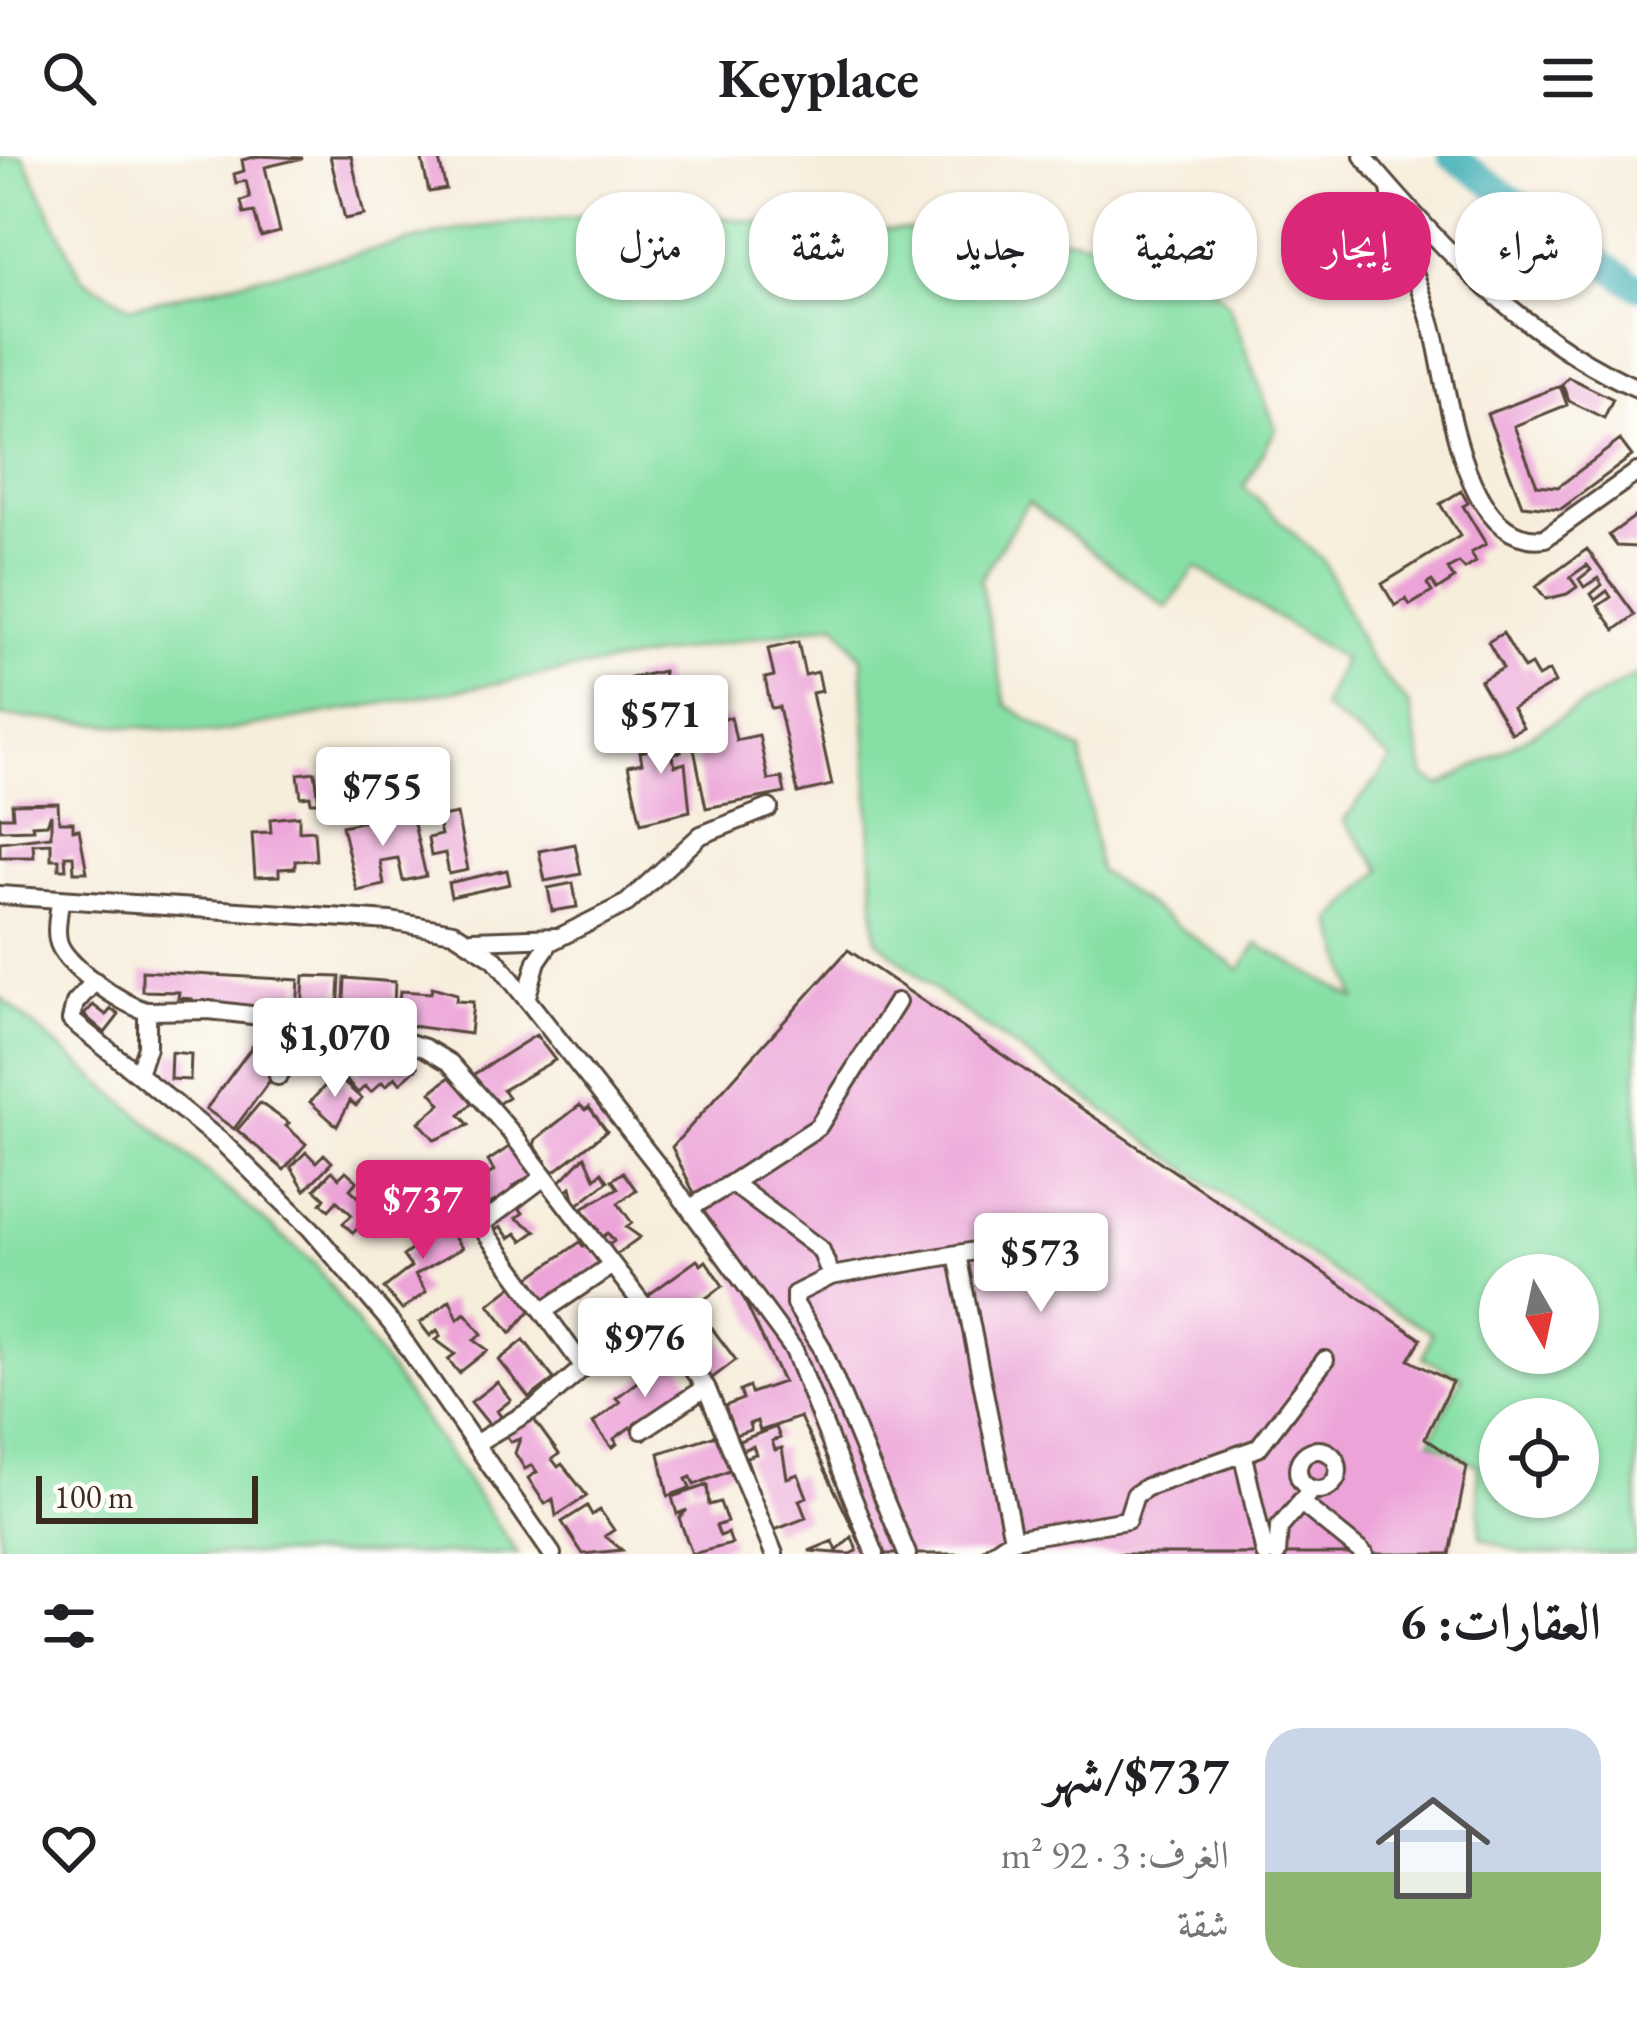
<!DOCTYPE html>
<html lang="ar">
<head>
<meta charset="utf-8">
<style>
	:root { --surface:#fff; --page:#f6f6f6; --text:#202124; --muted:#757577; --line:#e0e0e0; --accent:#db2777 }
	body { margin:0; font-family:"EB Garamond",Amiri,serif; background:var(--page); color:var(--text); direction:rtl; height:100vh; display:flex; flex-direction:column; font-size:45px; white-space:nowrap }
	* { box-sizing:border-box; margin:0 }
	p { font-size:39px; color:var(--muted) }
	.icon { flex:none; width:66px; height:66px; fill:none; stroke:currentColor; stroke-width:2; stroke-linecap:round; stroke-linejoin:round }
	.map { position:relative; height:1398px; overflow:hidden; direction:ltr }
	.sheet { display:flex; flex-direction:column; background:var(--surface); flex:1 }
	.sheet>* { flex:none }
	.hud { position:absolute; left:36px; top:36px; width:1566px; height:108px; direction:rtl; display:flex; gap:24px }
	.needle { width:78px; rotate:171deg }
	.buttons { position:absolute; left:1479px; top:1098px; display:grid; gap:24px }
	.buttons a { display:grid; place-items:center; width:120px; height:120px; border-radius:50%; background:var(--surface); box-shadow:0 3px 9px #0004; font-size:60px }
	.scale { position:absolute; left:36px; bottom:30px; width:222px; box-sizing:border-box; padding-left:12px; border:6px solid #3b2a1e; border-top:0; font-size:33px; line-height:42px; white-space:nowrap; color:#3b2a1e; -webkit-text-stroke:9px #fdfcf7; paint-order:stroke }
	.price { position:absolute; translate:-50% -102px; padding:0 27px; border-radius:12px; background:#fff; color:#222; font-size:39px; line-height:78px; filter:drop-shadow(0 3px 6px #0008) }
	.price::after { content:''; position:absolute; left:50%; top:72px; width:36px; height:27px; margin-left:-18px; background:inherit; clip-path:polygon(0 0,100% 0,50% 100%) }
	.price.selected { background:var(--accent); color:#fff }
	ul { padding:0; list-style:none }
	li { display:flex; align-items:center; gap:36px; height:300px; padding:0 36px }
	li+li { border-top:3px solid var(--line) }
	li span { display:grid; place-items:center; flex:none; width:336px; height:240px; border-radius:36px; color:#555 }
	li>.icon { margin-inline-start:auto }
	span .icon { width:144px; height:144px; fill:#fffc; stroke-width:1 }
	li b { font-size:51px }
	h2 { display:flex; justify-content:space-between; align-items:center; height:144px; padding:0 36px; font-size:51px }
	.tag { padding:0 42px; border-radius:48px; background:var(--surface); box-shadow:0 3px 9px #0004; font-size:42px; line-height:108px }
	.tag.selected { background:var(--accent); color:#fff }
	header { display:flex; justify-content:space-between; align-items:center; height:156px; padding:0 36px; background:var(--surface); font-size:54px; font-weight:700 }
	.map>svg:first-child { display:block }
	.green { fill:#86e0a6; stroke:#608562; stroke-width:3; fill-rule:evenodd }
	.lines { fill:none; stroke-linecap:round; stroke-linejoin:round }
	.river { stroke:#3daeb5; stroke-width:27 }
	.building { fill:#eca3d8 }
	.street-casing { stroke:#57473a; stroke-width:22 }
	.street { stroke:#fff; stroke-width:16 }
</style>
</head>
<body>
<header><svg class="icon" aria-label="menu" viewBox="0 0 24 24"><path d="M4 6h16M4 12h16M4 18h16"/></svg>Keyplace<svg class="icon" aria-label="search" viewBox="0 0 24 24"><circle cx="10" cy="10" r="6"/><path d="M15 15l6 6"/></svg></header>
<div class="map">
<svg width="1637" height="1398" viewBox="0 0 1637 1398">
	<rect width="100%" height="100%" fill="#fdfcf7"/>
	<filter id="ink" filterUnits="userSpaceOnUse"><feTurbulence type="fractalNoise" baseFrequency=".00833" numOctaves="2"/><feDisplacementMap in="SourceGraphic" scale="24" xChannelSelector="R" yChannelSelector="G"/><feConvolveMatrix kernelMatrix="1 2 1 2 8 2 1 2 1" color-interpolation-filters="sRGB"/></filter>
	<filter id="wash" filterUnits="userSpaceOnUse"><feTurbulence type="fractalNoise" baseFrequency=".004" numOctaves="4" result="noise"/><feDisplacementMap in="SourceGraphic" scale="48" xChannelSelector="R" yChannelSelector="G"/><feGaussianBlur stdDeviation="2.7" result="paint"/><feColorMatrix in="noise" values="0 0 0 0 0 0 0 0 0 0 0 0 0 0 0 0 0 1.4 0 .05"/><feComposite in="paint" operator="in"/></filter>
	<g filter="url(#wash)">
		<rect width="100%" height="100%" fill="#f7eddb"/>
		<path class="green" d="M0,0H23L81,121L131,151L461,73L647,52L799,71L1036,78L1177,98L1228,147L1276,273L1244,331L1325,407L1368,501L1409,549L1425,621L1441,630L1637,518V1398H1525L1481,1382L1477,1309L1430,1284L1462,1221L1423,1202L1432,1177L1367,1140L942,840L876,783L862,502L836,467L215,577L0,560ZM1028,346L1167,452L1196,411L1343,503L1322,551L1392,604L1343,665L1382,714L1332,764L1356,843L1257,788L1240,814L1099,715L1081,595L1006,549L980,424ZM1578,1119V1197H1500V1119ZM1578,1263V1341H1500V1263Z
			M0,841L315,1108L518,1398H0Z"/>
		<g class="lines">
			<path class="river" d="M1451,0L1637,131"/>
		</g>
		<g id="blocks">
			<path class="building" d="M259,0L303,2L265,11L280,76L261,81L254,56L244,58L241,45L250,42L246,25L236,27L234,18L244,15L242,4Z
				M330,0H351L364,59L345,63Z
				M421,0H438L446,33L429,36Z
				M1568,221L1613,243L1604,262L1569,245L1562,228Z
				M1560,230L1567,249L1514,270L1537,329L1558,331L1620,284L1632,300L1561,353L1522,349L1487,258Z
				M1461,335L1468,347L1463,350L1486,388L1471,397L1476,406L1465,413L1459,407L1448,413L1454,423L1437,434L1432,425L1427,428L1432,436L1410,449L1406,443L1395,450L1382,428L1460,380L1440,348Z
				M1637,359V391L1617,390L1609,379Z
				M1587,393L1635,459L1615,474L1598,450L1611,441L1607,435L1595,444L1591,438L1602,429L1598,422L1584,431L1579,423L1591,414L1587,409L1570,421L1577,431L1567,438L1546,443L1536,430Z
				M1503,477L1524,513L1531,509L1538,521L1549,515L1555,527L1512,552L1523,571L1511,577L1480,525L1503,512L1488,486Z
				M798,486L805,519L818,516L822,535L812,537L832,629L798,637L779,551L771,552L765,522L774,520L768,493Z
				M663,515L667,535L635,542L631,522Z
				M672,559L681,596L672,598L675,610L685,607L690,655L641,667L628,610L642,607L640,596L666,590L663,577L652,580L649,565Z
				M731,561L736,584L759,579L768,624L782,622L785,637L706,652L694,593L719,588L714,565Z
				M315,616L319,646H311L310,640L301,641L298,618Z
				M58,647L59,666H73V674L79,673L87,716H74L73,700H65L66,713H59V703H51V687L33,688L34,701H0V686L51,680V658L47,668L32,669L33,673L0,674V661H13L12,648Z
				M411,655L426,720L403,725L398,702L380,705L384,729L357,735L342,670Z
				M457,658L468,714L449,718L445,697L431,700L428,682L441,679L437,662Z
				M299,660V675L314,674L316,704L295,705V712L279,713V720L255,721L252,677L271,676L270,663Z
				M575,688L581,718L545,725L539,695Z
				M507,714L510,728L451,741L448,727Z
				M573,727L577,751L552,755L548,732Z
				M848,794L1421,1183L1409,1204L1452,1226L1425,1282L1467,1311L1450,1398H865L800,1261L760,1275L757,1265L749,1268L751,1274L735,1279L725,1250L743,1243L740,1235L749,1231L751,1237L783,1226L672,991Z
				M142,815L299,824L297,856L192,850V843L178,842L179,836L142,835Z
				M304,820L340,821L338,857L318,849V857L302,856Z
				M345,822L395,826L394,850L359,852V846L344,845Z
				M432,831L457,838L456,845L473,846L470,878L397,868L400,835L431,837Z
				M93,849L106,859L111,853L119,859L105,877L84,859Z
				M263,876L291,896L234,973L206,953Z
				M536,879L555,904L503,934L508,941L494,951L471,920Z
				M402,894L418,911L400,927L395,921L386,930L382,926L371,936L365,930L358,937L343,921L351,913L358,920L363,915L357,908L370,896L384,911Z
				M171,896L191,898L190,924L170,923Z
				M335,919L362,943L356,950L350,945L337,970L310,946Z
				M452,919L476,943L460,959L469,969L435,984L419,966L441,948L431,936Z
				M260,947L289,967L286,970L306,988L284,1014L237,974Z
				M580,949L585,954L589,951L607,975L550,1019L540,1006L545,1004L534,989L536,983Z
				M515,987L535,1017L514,1030L520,1038L512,1043L508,1037L492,1047L497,1054L487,1060L468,1032L494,1015L488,1005Z
				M306,996L316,1006L324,998L332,1006L305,1034L291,1011Z
				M585,1000L595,1022L602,1016L608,1025L576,1050L571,1031L565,1036L559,1027Z
				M332,1015L339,1022L346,1015L357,1025L350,1033L368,1050L373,1044L382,1053L375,1060L388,1073L383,1078L377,1073L372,1078L362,1068L353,1077L343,1067L352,1059L337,1045L329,1054L321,1047L325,1042L315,1033Z
				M623,1016L636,1034L618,1047L632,1067L626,1071L640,1081L613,1101L606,1091L614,1085L608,1077L598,1084L593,1077L598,1073L582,1052L618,1032L612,1024Z
				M460,1031L474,1061L465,1067L459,1059L452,1065L438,1047Z
				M515,1047L523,1057L516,1062L536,1075L522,1085L516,1077L509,1082L501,1071L492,1075L487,1068Z
				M443,1062L459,1078L454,1081L462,1092L415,1119L426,1136L402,1154L384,1132L411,1111L403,1100L422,1086L418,1080Z
				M580,1086L583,1090L588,1087L605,1110L546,1151L526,1124Z
				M697,1104L701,1109L706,1105L723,1130L688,1155L684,1149L676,1155L681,1162L666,1172L644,1142Z
				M519,1125L536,1148L511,1177L489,1148Z
				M450,1144L458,1163L465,1157L482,1178L474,1184L488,1194L459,1217L448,1203L455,1198L436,1184L441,1180L437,1174L430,1180L420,1167Z
				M698,1154L736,1204L707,1226L669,1176Z
				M524,1184L554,1223L529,1242L499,1204Z
				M656,1202L662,1210L678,1204L693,1231L634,1276L630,1271L614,1283L617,1288L612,1292L593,1267L620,1246L616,1242L641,1223Z
				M497,1226L511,1244L497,1255L503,1263L492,1272L471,1246Z
				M532,1261L559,1298L552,1303L558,1311L562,1308L587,1340L556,1360L553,1343L545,1348L528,1322L537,1316L532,1309L525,1313L515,1297L520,1283L511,1286L506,1279Z
				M776,1271L780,1282L772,1285L775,1294L782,1292L787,1322L798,1318L807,1341L799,1344L806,1362L772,1375L746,1301L756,1298L753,1290L742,1294L739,1285Z
				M719,1278L737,1312L694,1329L691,1321L686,1323L690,1332L668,1340L659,1297Z
				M707,1329L709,1349L720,1346L727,1366L716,1370L720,1380L728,1377L732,1388L692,1398L679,1362L687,1354L677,1358L672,1341Z
				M587,1350L592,1359L600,1354L614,1374L605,1380L622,1394L583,1398L562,1366Z
				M852,1381L857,1395L850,1398L809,1395L833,1385L837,1395Z"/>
		</g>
	</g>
	<g filter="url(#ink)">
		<use href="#blocks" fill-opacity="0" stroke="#57473a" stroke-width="3"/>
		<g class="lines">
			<defs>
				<path id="street" d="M1363,0C1440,91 1526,184 1637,232
					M1390,33C1398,83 1421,128 1434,177C1448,231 1462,394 1545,382L1637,316
					M0,739L390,765L453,776L495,803L665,1019L794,1194L875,1398
					M60,745C59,758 55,772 58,784C62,808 124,850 147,855
					M472,784L556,781
					M95,825L75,847L71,864L223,987L311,1073L391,1167L552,1398
					M527,840L537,805L550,786L627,747L701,679L769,652
					M138,918L147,891V855L209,854L362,872L425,892L450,907L509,974L706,1231L774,1398
					M278,920L316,868
					M732,1027L818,971L897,846
					M690,1052L732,1027L821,1094L831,1120L1021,1087
					M957,1098L1013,1383
					M831,1120L795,1138V1148L821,1190L907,1398
					M545,1154L609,1111
					M642,1274L706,1231
					M478,1286L540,1249L584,1211L480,1069L543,1022
					M1298 1314a20 20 0 1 1 40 0a20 20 0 1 1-40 0Z
					M1243,1300L1265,1398
					M1300,1346L1364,1398
					M991,1398L1013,1383L1127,1364L1135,1339L1147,1331L1258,1292L1325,1204
					M1277,1398L1279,1372L1308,1338"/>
			</defs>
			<use href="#street" class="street-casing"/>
			<use href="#street" class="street"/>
		</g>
	</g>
</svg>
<div class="buttons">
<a><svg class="needle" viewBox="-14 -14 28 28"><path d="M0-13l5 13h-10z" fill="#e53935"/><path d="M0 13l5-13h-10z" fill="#757577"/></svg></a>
<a><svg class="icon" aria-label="locate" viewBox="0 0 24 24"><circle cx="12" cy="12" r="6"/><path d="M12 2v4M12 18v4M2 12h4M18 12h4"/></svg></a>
</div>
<div class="scale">100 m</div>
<b class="price" style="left:661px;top:621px">$571</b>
<b class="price" style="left:383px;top:693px">$755</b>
<b class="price" style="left:335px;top:944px">$1,070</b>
<b class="price selected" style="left:423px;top:1106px">$737</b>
<b class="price" style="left:1041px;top:1159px">$573</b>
<b class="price" style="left:645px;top:1244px">$976</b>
<div class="hud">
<a class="tag">شراء</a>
<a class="tag selected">إيجار</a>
<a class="tag">تصفية</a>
<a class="tag">جديد</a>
<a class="tag">شقة</a>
<a class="tag">منزل</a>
</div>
</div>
<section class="sheet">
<h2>العقارات: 6<svg class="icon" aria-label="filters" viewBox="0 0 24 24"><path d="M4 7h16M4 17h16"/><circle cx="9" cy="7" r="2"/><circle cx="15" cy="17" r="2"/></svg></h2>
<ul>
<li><span style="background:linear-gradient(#c9d6e8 60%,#8fb573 0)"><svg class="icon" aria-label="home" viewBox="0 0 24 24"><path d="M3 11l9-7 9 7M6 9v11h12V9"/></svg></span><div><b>$737/شهر</b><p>الغرف: 3 · 92 m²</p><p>شقة</p></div><svg class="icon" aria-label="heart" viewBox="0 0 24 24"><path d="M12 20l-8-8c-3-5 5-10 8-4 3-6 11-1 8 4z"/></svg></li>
</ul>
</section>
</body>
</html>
